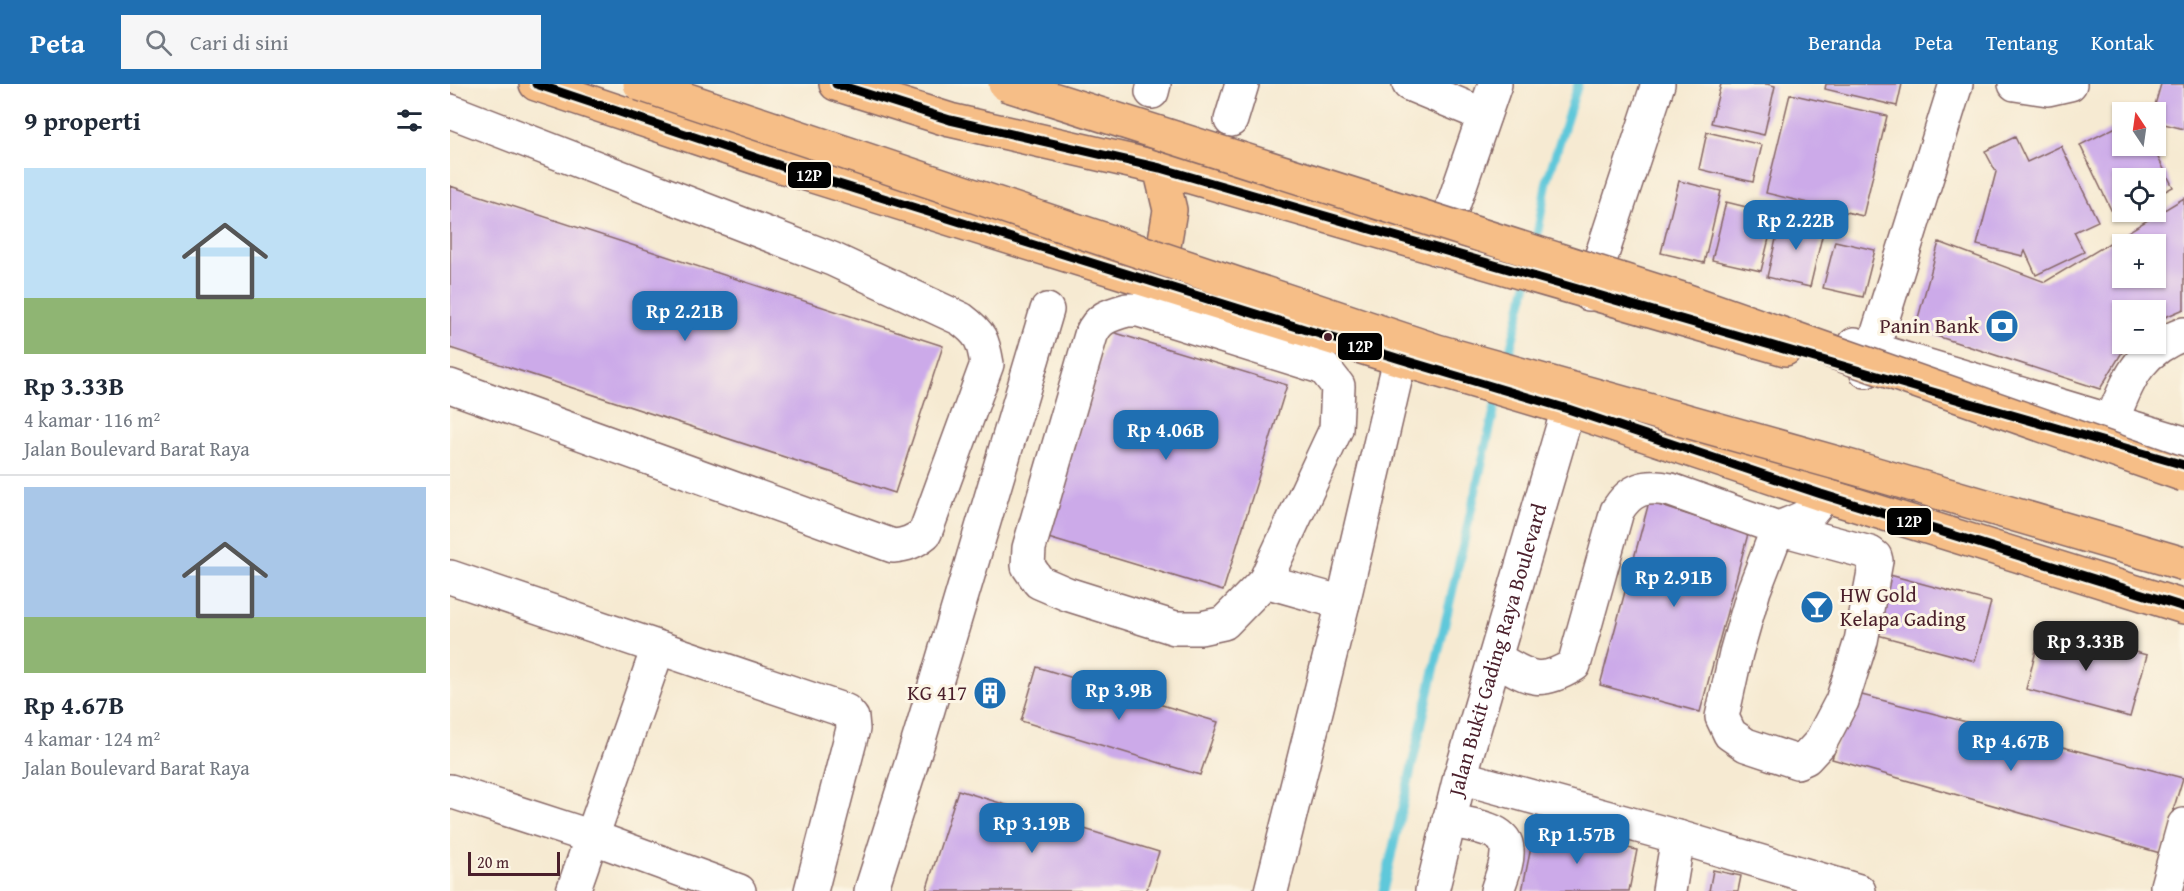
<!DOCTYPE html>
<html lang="id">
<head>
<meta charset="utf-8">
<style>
	:root { --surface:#fff; --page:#f6f6f7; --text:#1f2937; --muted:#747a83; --line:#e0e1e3; --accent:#1f6fb2 }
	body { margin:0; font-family:"Gentium Book Plus",serif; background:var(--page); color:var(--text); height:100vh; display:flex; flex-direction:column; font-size:22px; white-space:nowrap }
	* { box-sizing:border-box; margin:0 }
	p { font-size:20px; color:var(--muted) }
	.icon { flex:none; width:33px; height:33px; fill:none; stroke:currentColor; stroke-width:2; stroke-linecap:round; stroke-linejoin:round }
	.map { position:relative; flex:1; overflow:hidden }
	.side { display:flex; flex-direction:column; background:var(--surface); width:450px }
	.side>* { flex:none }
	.needle { width:39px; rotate:347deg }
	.buttons { position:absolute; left:1662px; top:18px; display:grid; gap:12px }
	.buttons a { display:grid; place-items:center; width:54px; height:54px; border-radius:0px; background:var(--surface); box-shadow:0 2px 4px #0004; font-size:30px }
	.scale { position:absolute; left:18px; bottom:15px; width:92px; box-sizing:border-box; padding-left:6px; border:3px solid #4a1f2b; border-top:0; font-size:16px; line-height:21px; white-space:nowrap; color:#4a1f2b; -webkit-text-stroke:4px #fcf5e5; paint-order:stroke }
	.price { position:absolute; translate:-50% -51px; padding:0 14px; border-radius:12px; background:var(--accent); color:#fff; font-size:20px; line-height:39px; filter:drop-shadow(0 2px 3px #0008) }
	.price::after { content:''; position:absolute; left:50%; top:36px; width:18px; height:14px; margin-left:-9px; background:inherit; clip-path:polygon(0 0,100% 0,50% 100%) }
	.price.current { background:#222; color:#fff }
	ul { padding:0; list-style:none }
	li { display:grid; align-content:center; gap:12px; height:318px; padding:0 24px }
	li+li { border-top:2px solid var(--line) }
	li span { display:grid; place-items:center; height:186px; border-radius:0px; color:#555 }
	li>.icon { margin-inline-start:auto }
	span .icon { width:108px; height:108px; fill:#fffc; stroke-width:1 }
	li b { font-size:26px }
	h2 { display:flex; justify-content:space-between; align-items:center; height:72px; padding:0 24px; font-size:26px }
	header { display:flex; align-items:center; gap:36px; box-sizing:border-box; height:84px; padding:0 30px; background:var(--accent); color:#fff }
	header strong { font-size:28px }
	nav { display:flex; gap:33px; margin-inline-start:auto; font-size:21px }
	.search { width:420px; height:54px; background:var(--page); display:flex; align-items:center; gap:15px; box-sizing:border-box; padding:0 21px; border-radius:0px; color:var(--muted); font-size:22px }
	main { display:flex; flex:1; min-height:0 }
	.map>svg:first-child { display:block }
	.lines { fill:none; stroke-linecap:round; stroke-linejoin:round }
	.stream { stroke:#5fc8da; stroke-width:9 }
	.building { fill:#ccaae9; fill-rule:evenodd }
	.minor-casing { stroke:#866665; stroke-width:36 }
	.major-casing { stroke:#866665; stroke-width:36 }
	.minor { stroke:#fff; stroke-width:33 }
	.major { stroke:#f6be87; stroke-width:33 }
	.highway-bridge-casing { stroke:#866665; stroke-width:36; stroke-linecap:butt }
	.highway-bridge { stroke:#f6be87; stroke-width:33 }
	.bus-1-casing { stroke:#fcf5e5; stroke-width:14 }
	.bus-1 { stroke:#010101; stroke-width:9 }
	.bus-dot { fill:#4a1f2b; stroke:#fcf5e5; stroke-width:2 }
	.labels { text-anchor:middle; stroke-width:6; stroke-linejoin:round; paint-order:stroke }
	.poi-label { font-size:21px; fill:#4a1f2b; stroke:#fcf5e5; text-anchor:end }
	.street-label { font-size:21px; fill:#4a1f2b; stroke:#fcf5e5 }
	.line-badge { stroke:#fcf5e5; stroke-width:2 }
	.badge-label { font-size:16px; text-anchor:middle; font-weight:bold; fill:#fff }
</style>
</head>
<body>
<header>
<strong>Peta</strong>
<div class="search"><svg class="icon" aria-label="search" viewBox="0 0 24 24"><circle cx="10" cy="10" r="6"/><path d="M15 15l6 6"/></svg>Cari di sini</div>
<nav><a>Beranda</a><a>Peta</a><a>Tentang</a><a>Kontak</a></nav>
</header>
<main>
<section class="side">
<h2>9 properti<svg class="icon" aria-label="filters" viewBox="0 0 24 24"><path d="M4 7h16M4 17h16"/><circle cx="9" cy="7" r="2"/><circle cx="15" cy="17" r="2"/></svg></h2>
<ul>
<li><span style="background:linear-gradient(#bfe0f5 70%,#8fb573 0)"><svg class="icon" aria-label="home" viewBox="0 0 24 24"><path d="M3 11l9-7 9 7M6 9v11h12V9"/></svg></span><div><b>Rp 3.33B</b><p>4 kamar · 116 m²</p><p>Jalan Boulevard Barat Raya</p></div></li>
<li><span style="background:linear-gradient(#a9c7e8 70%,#8fb573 0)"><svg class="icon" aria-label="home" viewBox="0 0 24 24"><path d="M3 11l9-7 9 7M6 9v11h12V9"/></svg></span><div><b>Rp 4.67B</b><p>4 kamar · 124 m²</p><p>Jalan Boulevard Barat Raya</p></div></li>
</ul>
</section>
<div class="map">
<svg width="1734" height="807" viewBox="0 0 1734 807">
	<rect width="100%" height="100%" fill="#fcf5e5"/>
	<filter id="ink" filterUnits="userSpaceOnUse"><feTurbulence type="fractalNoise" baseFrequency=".0167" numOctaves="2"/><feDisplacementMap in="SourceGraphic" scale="12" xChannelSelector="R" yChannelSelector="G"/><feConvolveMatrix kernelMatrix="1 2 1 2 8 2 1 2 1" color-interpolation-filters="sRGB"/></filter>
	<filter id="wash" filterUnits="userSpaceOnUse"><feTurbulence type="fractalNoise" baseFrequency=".008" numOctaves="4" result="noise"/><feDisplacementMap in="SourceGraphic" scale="24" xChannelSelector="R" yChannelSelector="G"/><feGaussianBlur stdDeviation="1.35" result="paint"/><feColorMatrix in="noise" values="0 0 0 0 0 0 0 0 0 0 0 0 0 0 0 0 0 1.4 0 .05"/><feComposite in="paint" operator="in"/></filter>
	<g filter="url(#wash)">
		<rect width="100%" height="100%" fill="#f6ead2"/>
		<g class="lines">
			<path class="stream" d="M1085,162L1097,97L1128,0
				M1056,282L1078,196
				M933,807L1048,310"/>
		</g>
		<g id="blocks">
			<path class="building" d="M1271,0H1317L1325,2L1314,51L1261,39Z
				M1376,0H1452L1447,22L1375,5Z
				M1711,0H1734V45L1706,38V28H1703Z
				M1340,10L1437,32L1413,132L1316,109Z
				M1672,40V62H1702L1723,103L1706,112V94H1672V128L1664,132L1630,61Z
				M1257,48L1312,61L1303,98L1249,85Z
				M1565,53L1577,78L1611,62L1648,137L1624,148L1634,168L1586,191L1575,167L1573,172L1527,161L1546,88L1535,67Z
				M1229,97L1271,107L1254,179L1211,169Z
				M0,102L493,262L445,409L0,264Z
				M1734,114V225L1706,237V226H1672V260H1677L1650,305L1465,245L1489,158L1595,198ZM1672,160H1706V194H1672Z
				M1276,118L1325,130L1311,187L1262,176Z
				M1332,130L1375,140L1360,203L1317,193Z
				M1385,157L1425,166L1413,213L1373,204Z
				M659,247L837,301L773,507L595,453Z
				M1199,418L1298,450L1250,628L1150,601Z
				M1436,490L1541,518L1525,577L1420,549Z
				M1592,544L1697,571L1680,633L1576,605Z
				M587,583L768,638L750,691L571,637Z
				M535,593L553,600L546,623L527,618Z
				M1404,609L1733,694L1710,769L1382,675Z
				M508,706L709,768L696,807H476Z
				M1085,744L1187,766L1179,807H1072Z
				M1263,786L1291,792L1288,807H1259Z"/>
		</g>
	</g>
	<g filter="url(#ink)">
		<use href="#blocks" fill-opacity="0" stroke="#866665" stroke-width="1.5"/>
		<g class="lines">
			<defs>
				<g id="minor">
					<path d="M959,0L1034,31"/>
					<path d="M1565,0L1598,5L1620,0"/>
					<path d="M702,8L704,0"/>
					<path d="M0,27L382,175L511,235C531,250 533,256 537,280L475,449C464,458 456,461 443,462L0,302"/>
					<path d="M781,36L792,0"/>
					<path d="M988,165L1045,0"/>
					<path d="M1139,210L1208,0"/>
					<path d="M677,226H689L874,284L888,302L886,345L815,497L774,539L751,544H725L617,510L589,498L578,482L579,464L641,251C648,234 659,231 677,226Z"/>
					<path d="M1405,260L1734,359"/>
					<path d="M1416,287L1506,0"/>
					<path d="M1661,338C1679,296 1687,267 1734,250"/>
					<path d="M0,493L396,627L402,634L403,645L361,807"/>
					<path d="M815,497L893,519"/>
					<path d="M1045,574C1078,593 1088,603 1124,581L1167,427C1180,405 1196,400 1221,406L1328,444L1420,469L1425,473L1426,477L1411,557L1392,617L1370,659L1356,674L1347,678L1296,661L1280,650L1272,633L1286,569L1304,506L1328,444C1348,436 1365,433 1371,410"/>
					<path d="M1010,693L1228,753L1409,807"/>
					<path d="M0,707L142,753L289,807"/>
					<path d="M999,736C1016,741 1057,743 1057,766C1058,779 1051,794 1047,807"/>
					<path d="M1717,802L1734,741"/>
					<path d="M123,807L208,564"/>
					<path d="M421,807L470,652L597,226"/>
					<path d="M821,807L893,519L950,275"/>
					<path id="s1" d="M982,807L1010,693L1118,325"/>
					<path d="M1219,807L1228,753"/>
				</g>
				<path id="major" d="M86,0L334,83L950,275L1118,325L1371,410L1734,523
					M386,0L500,36L710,84L1335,265
					M697,196L713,168L720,126L710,84"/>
			</defs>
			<use href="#minor" class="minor-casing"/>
			<use href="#major" class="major-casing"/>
			<use href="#minor" class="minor"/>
			<use href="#major" class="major"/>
			<defs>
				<path id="highway-bridge" d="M190,0L987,267L1412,386L1734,480
					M555,0L1235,216L1734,391"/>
			</defs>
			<use href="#highway-bridge" class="highway-bridge-casing"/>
			<use href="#highway-bridge" class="highway-bridge"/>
			<defs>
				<path id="bus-1" d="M86,0L334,83L950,275L1118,325L1371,410L1734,523
					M386,0L500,36L710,84L1734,381"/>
			</defs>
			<use href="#bus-1" class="bus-1-casing"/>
			<use href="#bus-1" class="bus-1"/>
		</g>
	</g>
	<defs>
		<symbol id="bank-disc" viewBox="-11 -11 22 22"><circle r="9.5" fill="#1f6fb2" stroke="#fcf5e5"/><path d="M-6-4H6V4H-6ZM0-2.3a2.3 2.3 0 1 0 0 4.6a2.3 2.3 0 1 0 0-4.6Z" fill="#fff"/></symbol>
		<symbol id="bar-disc" viewBox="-11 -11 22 22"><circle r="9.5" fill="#1f6fb2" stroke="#fcf5e5"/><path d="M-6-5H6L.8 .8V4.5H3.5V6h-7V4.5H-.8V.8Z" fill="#fff"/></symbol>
		<symbol id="building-disc" viewBox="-11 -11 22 22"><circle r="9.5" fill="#1f6fb2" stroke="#fcf5e5"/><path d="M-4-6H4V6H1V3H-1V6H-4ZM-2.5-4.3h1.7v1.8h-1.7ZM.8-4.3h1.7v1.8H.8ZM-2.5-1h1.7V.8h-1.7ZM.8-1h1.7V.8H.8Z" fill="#fff"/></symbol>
	</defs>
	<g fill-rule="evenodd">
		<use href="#bank-disc" x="1533" y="223" width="38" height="38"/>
		<use href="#bar-disc" x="1348" y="504" width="38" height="38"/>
		<use href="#building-disc" x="521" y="590" width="38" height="38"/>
	</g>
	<circle class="bus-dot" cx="878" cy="253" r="5"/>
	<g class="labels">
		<g class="poi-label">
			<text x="1529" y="249">Panin Bank</text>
			<text x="1390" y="518" text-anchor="start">HW Gold<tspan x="1390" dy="24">Kelapa Gading</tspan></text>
			<text x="517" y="616">KG 417</text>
		</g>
		<g class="street-label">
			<text dy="7" stroke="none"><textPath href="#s1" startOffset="250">Jalan Bukit Gading Raya Boulevard</textPath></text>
		</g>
	</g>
	<g class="line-badge">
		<rect x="337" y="77" width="45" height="28" rx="6" fill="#010101"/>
		<rect x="887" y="248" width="46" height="29" rx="6" fill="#010101"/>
		<rect x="1436" y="423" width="46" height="29" rx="6" fill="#010101"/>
	</g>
	<g class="badge-label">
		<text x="359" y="97">12P</text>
		<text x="910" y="268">12P</text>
		<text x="1459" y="443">12P</text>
	</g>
</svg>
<div class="buttons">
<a><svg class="needle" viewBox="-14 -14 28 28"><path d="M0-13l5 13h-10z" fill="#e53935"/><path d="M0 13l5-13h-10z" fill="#747a83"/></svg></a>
<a><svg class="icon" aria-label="locate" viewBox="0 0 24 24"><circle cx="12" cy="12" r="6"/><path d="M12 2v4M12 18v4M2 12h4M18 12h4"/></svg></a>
<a>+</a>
<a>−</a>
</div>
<div class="scale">20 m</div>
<b class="price" style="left:1346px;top:167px">Rp 2.22B</b>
<b class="price" style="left:235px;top:258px">Rp 2.21B</b>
<b class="price" style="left:716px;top:377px">Rp 4.06B</b>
<b class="price" style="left:1224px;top:524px">Rp 2.91B</b>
<b class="price current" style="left:1636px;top:588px">Rp 3.33B</b>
<b class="price" style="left:669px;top:637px">Rp 3.9B</b>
<b class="price" style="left:1561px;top:688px">Rp 4.67B</b>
<b class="price" style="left:582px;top:770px">Rp 3.19B</b>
<b class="price" style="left:1127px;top:781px">Rp 1.57B</b>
</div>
</main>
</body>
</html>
